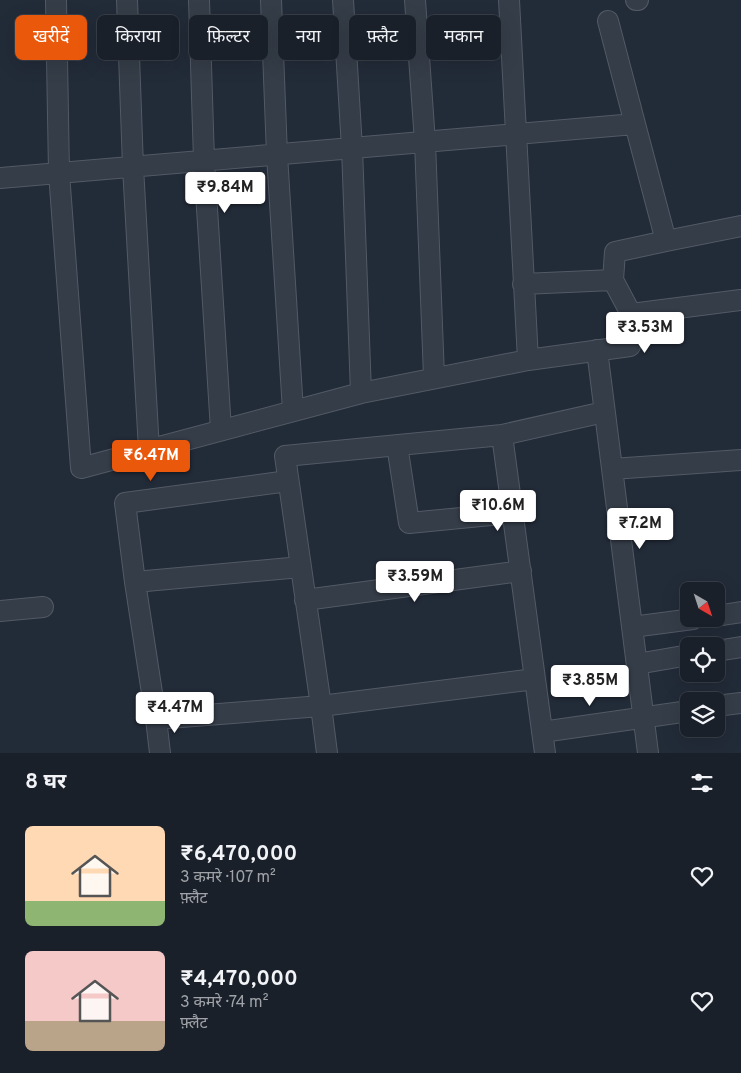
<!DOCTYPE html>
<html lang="hi">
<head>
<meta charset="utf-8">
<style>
	:root { --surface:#1a202a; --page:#272d36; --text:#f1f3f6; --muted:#9fa3a8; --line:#383e47; --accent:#ea580c }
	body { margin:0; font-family:Overpass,"Noto Sans Devanagari",sans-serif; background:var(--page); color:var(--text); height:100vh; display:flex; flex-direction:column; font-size:19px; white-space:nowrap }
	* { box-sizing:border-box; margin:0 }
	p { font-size:16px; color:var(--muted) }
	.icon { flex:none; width:28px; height:28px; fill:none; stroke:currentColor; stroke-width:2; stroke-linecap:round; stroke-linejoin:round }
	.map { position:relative; height:753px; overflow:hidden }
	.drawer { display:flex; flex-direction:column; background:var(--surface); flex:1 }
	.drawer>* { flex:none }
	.top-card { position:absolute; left:15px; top:15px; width:711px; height:45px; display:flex; gap:10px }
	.needle { width:32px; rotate:141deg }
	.controls { position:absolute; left:680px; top:582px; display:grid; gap:10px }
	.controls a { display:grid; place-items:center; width:45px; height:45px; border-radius:8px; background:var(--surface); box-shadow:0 5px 20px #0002,0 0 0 1px var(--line); font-size:25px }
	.price { position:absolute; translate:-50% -42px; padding:0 11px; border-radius:5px; background:#fff; color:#222; font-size:16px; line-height:32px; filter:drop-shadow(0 1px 2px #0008) }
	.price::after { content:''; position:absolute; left:50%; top:30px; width:15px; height:11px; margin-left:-8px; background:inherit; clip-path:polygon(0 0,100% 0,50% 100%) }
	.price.selected { background:var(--accent); color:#fff }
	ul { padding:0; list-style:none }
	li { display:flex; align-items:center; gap:15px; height:125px; padding:0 25px }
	li span { display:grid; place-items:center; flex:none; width:140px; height:100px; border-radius:8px; color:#555 }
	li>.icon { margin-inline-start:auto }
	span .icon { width:60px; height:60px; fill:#fffc; stroke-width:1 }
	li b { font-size:21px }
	h2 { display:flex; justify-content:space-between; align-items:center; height:60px; padding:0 25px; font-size:21px }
	.pill { padding:0 18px; border-radius:8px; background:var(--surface); box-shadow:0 5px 20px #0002,0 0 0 1px var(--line); font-size:18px; line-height:45px }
	.pill.selected { background:var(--accent); color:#fff }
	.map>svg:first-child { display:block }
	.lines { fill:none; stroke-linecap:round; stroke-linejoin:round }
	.minor-casing { stroke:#535a66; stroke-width:22 }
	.minor { stroke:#353d48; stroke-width:20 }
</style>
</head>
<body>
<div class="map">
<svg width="741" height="753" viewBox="0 0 741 753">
	<rect width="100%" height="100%" fill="#222b38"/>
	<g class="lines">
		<defs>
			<path id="minor" d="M56,0L59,173L81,468L361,393L352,148L343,0
				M127,0L133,167L149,450
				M199,0L204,161L221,430
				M271,0L277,155L293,411
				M415,0L425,142L434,377
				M636,0H638
				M0,178L635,124L608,21
				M666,241L741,226
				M523,284L613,280
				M631,314L613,280L615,252L666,241L635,124
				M597,350L648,753
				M528,360L630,346L631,314L741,300
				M361,393L528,360L509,0
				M397,445L409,523L513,513
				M612,469L741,460
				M301,567L135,582L156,719L321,706L285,456L502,435
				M135,582L125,503L288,481
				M305,600L521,571
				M0,611L43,607
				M716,616L741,612
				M632,627L693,619
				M716,651L741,647
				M637,664L689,655
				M716,706L741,703
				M156,719L160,753
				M542,732L689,711
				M327,753L321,706L535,679
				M545,753L502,435L604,412"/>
		</defs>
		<use href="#minor" class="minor-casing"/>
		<use href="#minor" class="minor"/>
	</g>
</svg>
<div class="controls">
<a><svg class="needle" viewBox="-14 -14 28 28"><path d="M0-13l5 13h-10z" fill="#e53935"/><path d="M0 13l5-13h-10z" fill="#9fa3a8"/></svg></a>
<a><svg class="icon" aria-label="locate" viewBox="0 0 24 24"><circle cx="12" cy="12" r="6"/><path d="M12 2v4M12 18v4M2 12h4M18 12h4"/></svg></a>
<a><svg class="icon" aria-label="layers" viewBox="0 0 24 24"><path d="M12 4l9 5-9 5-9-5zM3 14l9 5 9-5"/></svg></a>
</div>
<b class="price" style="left:225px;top:214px">₹9.84M</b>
<b class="price" style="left:645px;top:354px">₹3.53M</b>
<b class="price selected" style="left:151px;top:482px">₹6.47M</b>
<b class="price" style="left:498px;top:532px">₹10.6M</b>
<b class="price" style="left:640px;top:550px">₹7.2M</b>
<b class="price" style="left:415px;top:603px">₹3.59M</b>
<b class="price" style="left:590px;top:707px">₹3.85M</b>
<b class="price" style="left:175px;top:734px">₹4.47M</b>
<div class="top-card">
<a class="pill selected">खरीदें</a>
<a class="pill">किराया</a>
<a class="pill">फ़िल्टर</a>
<a class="pill">नया</a>
<a class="pill">फ़्लैट</a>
<a class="pill">मकान</a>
</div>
</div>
<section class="drawer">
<h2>8 घर<svg class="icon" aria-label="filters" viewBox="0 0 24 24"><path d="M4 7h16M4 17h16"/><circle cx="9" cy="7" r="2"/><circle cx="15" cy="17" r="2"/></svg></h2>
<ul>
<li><span style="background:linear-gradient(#ffd9b3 75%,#8fb573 0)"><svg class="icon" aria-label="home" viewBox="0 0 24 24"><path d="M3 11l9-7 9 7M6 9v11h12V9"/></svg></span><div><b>₹6,470,000</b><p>3 कमरे · 107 m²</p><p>फ़्लैट</p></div><svg class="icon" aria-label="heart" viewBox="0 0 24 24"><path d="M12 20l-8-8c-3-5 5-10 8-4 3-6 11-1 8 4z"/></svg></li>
<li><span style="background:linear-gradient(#f6c9c9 70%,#b9a48a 0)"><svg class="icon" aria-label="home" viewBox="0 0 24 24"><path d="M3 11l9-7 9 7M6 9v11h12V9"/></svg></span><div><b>₹4,470,000</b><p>3 कमरे · 74 m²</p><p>फ़्लैट</p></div><svg class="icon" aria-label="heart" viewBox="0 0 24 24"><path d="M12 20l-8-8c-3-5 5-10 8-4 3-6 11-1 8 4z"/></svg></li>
</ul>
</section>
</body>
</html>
